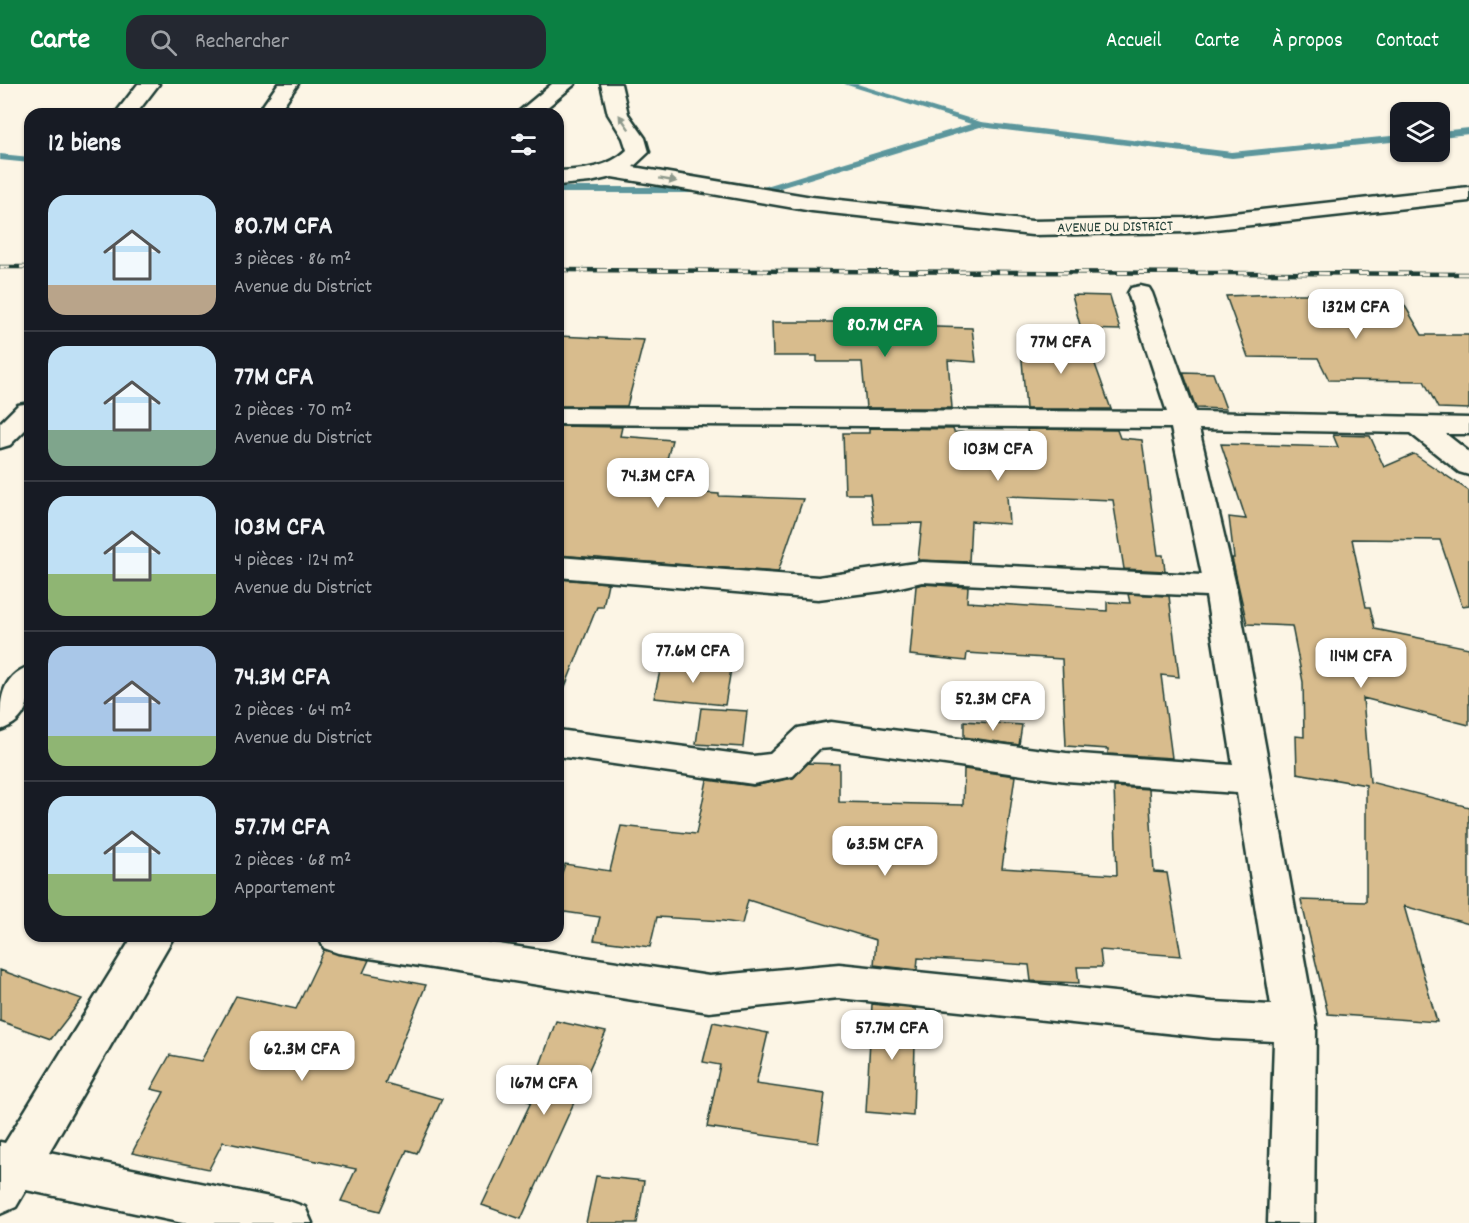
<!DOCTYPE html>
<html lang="fr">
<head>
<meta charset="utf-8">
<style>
	:root { --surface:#171b24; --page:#242831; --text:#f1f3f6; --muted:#9ea1a6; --line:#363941; --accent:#0b8043 }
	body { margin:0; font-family:Dekko,sans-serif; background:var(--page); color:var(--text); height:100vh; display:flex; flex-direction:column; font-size:22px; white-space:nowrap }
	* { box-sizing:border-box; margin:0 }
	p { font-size:20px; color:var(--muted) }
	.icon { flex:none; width:33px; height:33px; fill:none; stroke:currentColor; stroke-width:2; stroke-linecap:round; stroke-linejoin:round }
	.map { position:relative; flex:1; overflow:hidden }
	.panel { position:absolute; left:24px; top:24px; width:540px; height:834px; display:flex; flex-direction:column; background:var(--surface); border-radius:18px; box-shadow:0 2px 4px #0004 }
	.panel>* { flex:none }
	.buttons { position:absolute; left:1390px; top:18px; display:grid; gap:12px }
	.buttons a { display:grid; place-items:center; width:60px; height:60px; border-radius:12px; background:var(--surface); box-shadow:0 2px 4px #0004; font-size:30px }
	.price { position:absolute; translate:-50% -51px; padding:0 14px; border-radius:12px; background:#fff; color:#222; font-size:20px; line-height:39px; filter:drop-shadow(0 2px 3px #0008) }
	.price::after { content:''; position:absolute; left:50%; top:36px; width:18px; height:14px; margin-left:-9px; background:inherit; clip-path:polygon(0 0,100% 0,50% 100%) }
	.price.on { background:var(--accent); color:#fff }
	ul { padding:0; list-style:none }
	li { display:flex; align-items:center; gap:18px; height:150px; padding:0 24px }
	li+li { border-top:2px solid var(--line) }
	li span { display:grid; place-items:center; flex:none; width:168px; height:120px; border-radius:18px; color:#555 }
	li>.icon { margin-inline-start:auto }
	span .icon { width:72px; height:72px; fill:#fffc; stroke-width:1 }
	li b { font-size:26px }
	h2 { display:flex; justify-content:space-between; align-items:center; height:72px; padding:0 24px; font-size:26px }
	header { display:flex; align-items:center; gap:36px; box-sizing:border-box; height:84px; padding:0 30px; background:var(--accent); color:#fff }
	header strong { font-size:28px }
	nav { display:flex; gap:33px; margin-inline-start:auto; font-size:21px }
	.search { width:420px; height:54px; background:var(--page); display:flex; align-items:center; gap:15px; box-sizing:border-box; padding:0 21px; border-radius:18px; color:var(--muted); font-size:22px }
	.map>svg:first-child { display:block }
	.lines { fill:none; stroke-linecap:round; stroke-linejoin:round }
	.stream { fill:#5b969c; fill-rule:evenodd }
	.building { fill:#d8bc8d; stroke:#1f3d34; stroke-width:1.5 }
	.minor-casing { stroke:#1f3d34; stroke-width:5 }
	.minor { fill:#fcf5e5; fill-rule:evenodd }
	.rail-casing { stroke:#1f3d34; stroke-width:4.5 }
	.rail { stroke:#fcf5e5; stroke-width:3; stroke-dasharray:10; stroke-linecap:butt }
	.oneway { fill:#8e998c }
	.labels { text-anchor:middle; stroke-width:6; stroke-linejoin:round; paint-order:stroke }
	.far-street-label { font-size:15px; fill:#1f3d34; stroke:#fcf5e5 }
</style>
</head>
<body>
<header>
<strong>Carte</strong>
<div class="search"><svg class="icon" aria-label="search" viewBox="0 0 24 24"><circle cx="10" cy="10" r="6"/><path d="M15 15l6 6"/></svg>Rechercher</div>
<nav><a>Accueil</a><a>Carte</a><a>À propos</a><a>Contact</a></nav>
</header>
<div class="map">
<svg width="1469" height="1139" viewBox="0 0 1469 1139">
	<rect width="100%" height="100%" fill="#fcf5e5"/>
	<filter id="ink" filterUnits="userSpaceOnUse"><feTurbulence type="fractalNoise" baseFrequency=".0167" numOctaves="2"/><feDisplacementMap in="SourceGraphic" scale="12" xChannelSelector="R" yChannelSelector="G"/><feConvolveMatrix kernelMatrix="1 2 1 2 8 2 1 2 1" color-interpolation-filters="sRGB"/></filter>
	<g filter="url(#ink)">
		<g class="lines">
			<path class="stream" d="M844,0H857L981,38L1232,68L1401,51V57L1232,74L980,43L767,108H746V104L763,103L971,40Z
				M1469,44V50L1440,53V47Z
				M0,70L30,73V79L0,76Z
				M558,103H706L711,106L706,109H558Z"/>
		</g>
		<path class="building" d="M1280,210H1398L1422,251H1469V325L1438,324L1424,297L1329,296L1318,274L1248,273L1226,212Z
			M1072,211L1110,212L1120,246L1081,245Z
			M772,238H863L864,241L972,244L976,278L948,276L952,324H866L862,278H817V272H773Z
			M558,252L644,256L627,322H558Z
			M1020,252L1086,255L1111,325H1026Z
			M1183,288L1213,289L1226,325L1196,324Z
			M558,342L622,343L620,352L672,356L659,406L719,410V412L803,415L778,488L558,471Z
			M869,344L953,345L954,348L1028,352L1027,345L1117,346L1120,354L1142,356L1158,471H1163L1165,487L1124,485L1113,416L1007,412L1009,440L971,437L969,478L918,476L922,439L874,440L870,410H845L843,349H869Z
			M1333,351L1370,352L1384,383L1414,370L1469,407V521L1462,522L1440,456L1352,455L1366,523H1370L1375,545L1469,564V641L1363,614L1370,698L1469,723V840L1404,822L1437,938L1328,930L1301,816L1366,818V701L1297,689L1296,652L1304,653L1303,598L1292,542L1247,540L1232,474H1234L1229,433L1246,435L1221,360L1338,363Z
			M558,495L608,499L603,523H597L560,615H558Z
			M922,500L968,503L967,518L1107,527V518L1130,519L1128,510L1169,512L1179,593L1161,591L1172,674L1108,670V665L1066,662L1062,575L967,569L966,577L910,571L916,502Z
			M662,578L731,585L725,621L654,614Z
			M701,624L747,627L743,663L696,660Z
			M964,637L1022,641L1019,661L964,653Z
			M808,679L839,680V718L963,721L964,685L1015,692L1002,784L1117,791L1114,703L1149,705L1154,788L1167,789L1181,872L1100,866L1102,883H1077L1079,899L1031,897L1029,881L918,874L917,886L874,881L876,856L748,816L742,840L723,837L657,833L650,863L594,856L600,833L558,827V800L565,780L610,787L621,742L696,750L707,696L753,702L793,694Z
			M324,866L369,876L363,889L426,901L385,999L442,1015L417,1069L407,1066L380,1127L341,1117L356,1085L223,1058L209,1085L132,1069L164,1008L151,1005L170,971L201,977L236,912L296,925Z
			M0,886L82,915L51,955L0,937Z
			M872,920L916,925L913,1032L866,1028Z
			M556,937L606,948L521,1135L482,1121L531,1018L527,1017Z
			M713,938L768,949L756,1000L825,1010L818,1059L707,1043L720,981L703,978Z
			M596,1092L644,1097L637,1139H586Z"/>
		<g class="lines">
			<defs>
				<path id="minor" d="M138,0H159L136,30H115Z
					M278,0H298L277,30H257Z
					M552,0H575L539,30H516Z
					M601,0H621L628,30L645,54L649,68L633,83L812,113L1032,137L1188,134L1469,103V117L1188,148L1032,151L812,127L612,93L590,98L558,101V87C583,86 608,84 627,66L623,54L608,30Z
					M1140,202L1149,204L1152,209L1195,328L1469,334V350H1446L1469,368V391L1459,388L1410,349L1199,345L1236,502L1316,940L1314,1139H1268L1274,957L1213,954L839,914L709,928L338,869L324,864L318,852H446L709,892L839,880L1213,918L1271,921L1237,709L1066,697L831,664L819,665L793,692L753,700L558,672V646L753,672L770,670L798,644L831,638L1066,669L1233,681L1206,512L922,498L882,507L818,515L558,493V473L818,493L922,478L1202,491L1171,344L558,340V324L1167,328L1128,209L1131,204Z
					M30,319V341L10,361L0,364V339L18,321Z
					M30,582C30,610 32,636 0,646C0,618 0,592 30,582Z
					M133,852H174L49,1068L289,1117L305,1123L312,1139H183L26,1106L16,1123L0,1130V1058L5,1059Z"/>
			</defs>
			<use href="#minor" class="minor-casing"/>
			<use href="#minor" class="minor"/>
			<defs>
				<path id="rail" d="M0,183H30
					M558,186L1469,190"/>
			</defs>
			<use href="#rail" class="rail-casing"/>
			<use href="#rail" class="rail"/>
		</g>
		<defs><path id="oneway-solid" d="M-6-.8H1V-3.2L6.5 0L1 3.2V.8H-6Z" transform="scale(1.5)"/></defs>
		<g class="oneway">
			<use href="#oneway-solid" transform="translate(624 38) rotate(-125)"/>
			<use href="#oneway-solid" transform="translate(668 96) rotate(10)"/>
		</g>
	</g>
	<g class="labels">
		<g class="far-street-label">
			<text transform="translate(1115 142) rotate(-1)" y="5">AVENUE DU DISTRICT</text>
		</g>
	</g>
</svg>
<div class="buttons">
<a><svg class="icon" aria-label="layers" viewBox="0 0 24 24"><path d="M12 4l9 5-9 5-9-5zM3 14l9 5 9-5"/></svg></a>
</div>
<b class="price" style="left:1356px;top:256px">132M CFA</b>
<b class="price on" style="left:885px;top:274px">80.7M CFA</b>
<b class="price" style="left:1061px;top:291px">77M CFA</b>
<b class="price" style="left:998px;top:398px">103M CFA</b>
<b class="price" style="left:658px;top:425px">74.3M CFA</b>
<b class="price" style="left:693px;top:600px">77.6M CFA</b>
<b class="price" style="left:1361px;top:605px">114M CFA</b>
<b class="price" style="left:993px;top:648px">52.3M CFA</b>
<b class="price" style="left:885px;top:793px">63.5M CFA</b>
<b class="price" style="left:892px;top:977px">57.7M CFA</b>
<b class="price" style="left:302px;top:998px">62.3M CFA</b>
<b class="price" style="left:544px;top:1032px">167M CFA</b>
<section class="panel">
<h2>12 biens<svg class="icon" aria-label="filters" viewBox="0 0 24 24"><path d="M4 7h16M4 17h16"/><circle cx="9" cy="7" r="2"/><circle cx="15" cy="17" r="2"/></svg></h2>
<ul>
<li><span style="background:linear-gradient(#bfe0f5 75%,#b9a48a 0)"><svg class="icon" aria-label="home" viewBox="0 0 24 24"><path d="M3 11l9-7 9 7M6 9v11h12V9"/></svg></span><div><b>80.7M CFA</b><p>3 pièces · 86 m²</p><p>Avenue du District</p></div></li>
<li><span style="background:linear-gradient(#bfe0f5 70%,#7fa58c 0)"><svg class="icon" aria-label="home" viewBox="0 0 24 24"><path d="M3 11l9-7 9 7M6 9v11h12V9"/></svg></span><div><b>77M CFA</b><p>2 pièces · 70 m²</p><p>Avenue du District</p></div></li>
<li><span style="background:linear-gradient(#bfe0f5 65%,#8fb573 0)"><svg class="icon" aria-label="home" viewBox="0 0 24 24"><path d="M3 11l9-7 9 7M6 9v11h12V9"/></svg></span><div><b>103M CFA</b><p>4 pièces · 124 m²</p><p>Avenue du District</p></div></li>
<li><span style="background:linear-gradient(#a9c7e8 75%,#8fb573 0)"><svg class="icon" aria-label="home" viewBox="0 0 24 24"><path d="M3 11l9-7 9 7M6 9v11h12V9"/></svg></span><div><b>74.3M CFA</b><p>2 pièces · 64 m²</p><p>Avenue du District</p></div></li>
<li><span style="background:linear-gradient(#bfe0f5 65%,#8fb573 0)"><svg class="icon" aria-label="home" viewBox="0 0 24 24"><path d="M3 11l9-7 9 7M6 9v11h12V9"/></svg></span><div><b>57.7M CFA</b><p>2 pièces · 68 m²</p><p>Appartement</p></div></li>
</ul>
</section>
</div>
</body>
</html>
